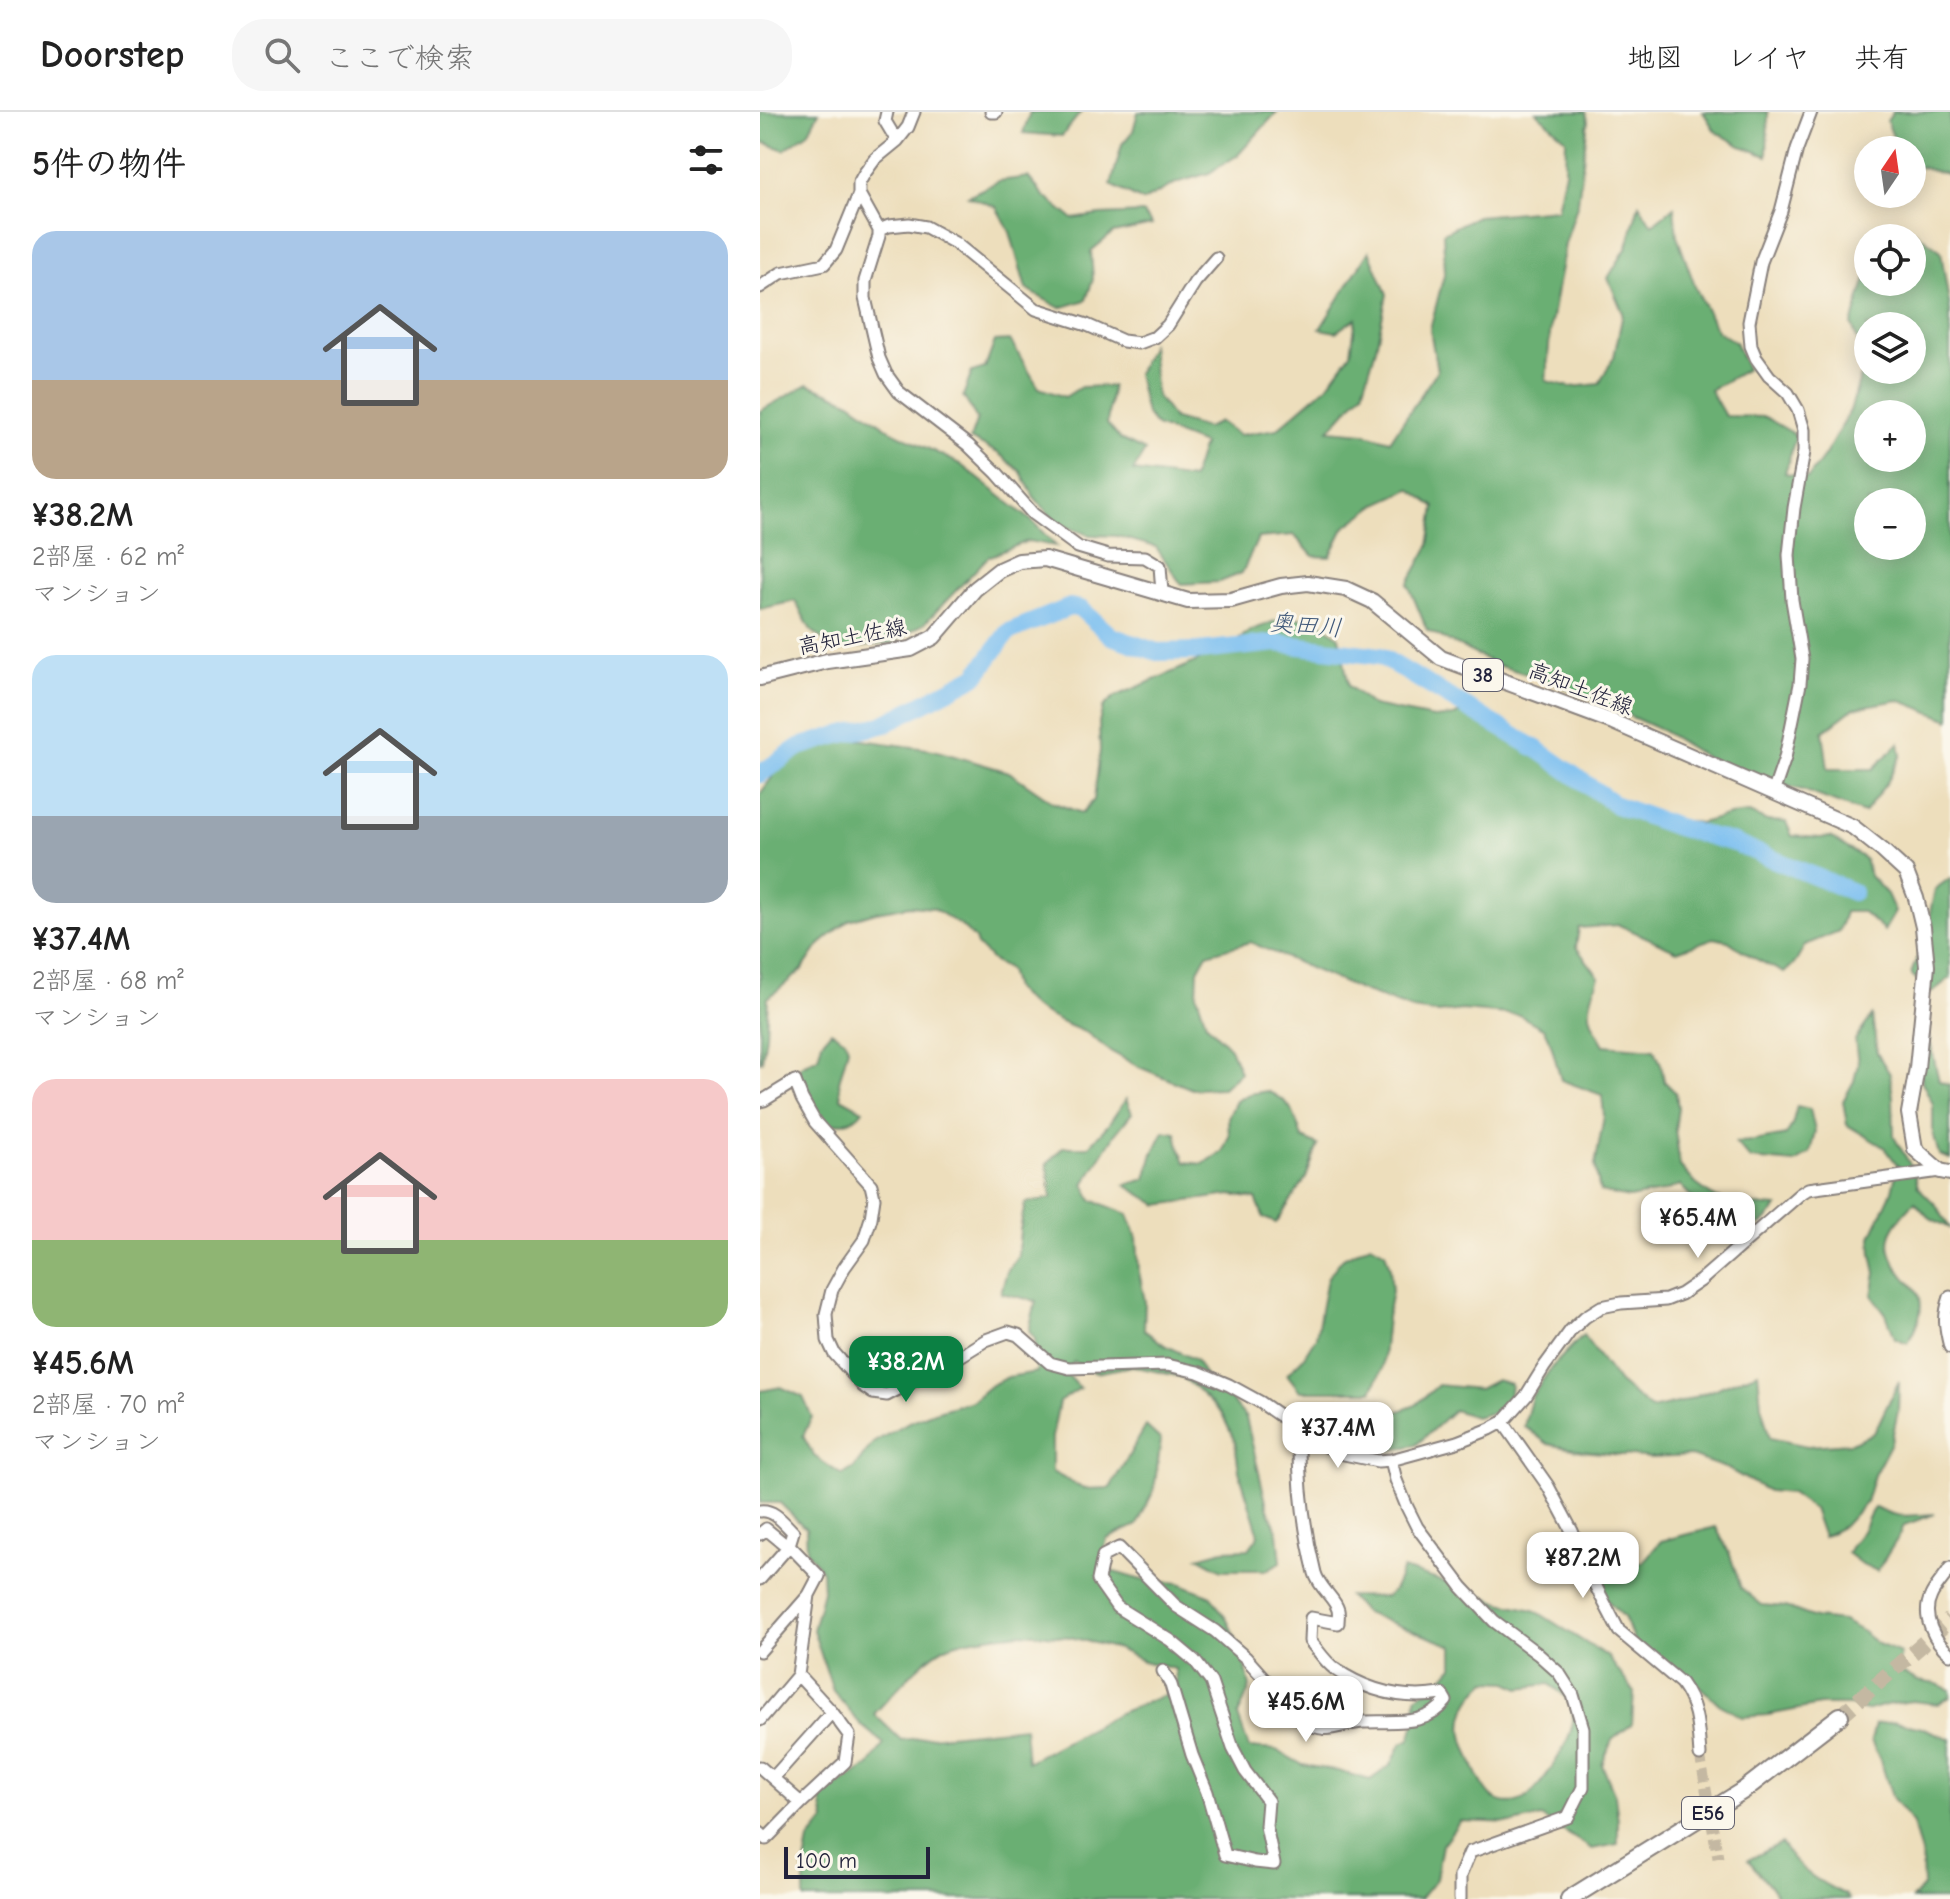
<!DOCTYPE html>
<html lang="ja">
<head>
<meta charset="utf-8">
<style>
	:root { --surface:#fff; --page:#f6f6f6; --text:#222; --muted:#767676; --line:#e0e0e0; --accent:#0b8043 }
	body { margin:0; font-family:"Comic Neue","Klee One",sans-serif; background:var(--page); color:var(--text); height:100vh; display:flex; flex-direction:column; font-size:30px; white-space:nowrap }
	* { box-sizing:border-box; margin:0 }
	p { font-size:26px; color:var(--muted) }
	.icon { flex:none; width:44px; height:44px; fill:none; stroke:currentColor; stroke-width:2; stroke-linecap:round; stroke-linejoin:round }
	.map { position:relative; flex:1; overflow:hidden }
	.sheet { display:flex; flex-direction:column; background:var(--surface); width:760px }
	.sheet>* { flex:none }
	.needle { width:52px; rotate:13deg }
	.buttons { position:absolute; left:1094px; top:24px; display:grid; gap:16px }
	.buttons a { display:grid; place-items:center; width:72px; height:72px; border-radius:50%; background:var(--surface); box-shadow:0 4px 20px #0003; font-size:40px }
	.scale { position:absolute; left:24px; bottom:20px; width:146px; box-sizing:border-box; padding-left:8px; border:4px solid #22223b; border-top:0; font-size:22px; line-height:28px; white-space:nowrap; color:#22223b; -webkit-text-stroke:6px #fbf7ec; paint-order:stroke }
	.price { position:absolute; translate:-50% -68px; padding:0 18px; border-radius:16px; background:#fff; color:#222; font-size:26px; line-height:52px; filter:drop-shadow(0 2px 4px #0008) }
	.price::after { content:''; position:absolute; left:50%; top:48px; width:24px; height:18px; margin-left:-12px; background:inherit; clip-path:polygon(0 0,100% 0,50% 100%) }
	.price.active { background:var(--accent); color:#fff }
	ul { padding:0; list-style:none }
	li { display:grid; align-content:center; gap:16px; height:424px; padding:0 32px }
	li span { display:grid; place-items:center; height:248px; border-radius:24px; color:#555 }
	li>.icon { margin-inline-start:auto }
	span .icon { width:144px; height:144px; fill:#fffc; stroke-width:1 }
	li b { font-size:34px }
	h2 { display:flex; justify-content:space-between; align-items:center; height:96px; padding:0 32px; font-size:34px }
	header { display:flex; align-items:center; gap:48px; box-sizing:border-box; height:112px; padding:0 40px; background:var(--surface); border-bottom:2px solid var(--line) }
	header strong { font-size:38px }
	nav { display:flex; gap:44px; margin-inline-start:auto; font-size:28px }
	.search { width:560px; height:72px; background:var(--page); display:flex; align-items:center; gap:20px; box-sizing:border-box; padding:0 28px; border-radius:32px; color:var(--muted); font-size:30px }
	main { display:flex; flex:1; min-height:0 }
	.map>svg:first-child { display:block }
	.forest { fill:#6aaf73; stroke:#466857; stroke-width:2; fill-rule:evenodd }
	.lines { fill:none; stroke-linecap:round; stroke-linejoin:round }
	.river { stroke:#79bef0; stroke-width:18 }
	.minor-tunnel { stroke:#c4b8a2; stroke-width:11; stroke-dasharray:11 5.5; stroke-linecap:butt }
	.highway-tunnel { stroke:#c4b8a2; stroke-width:16; stroke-dasharray:16 8; stroke-linecap:butt }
	.minor-casing { stroke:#88807c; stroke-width:15 }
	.major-casing { stroke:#88807c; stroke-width:18 }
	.highway-casing { stroke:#88807c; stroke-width:20 }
	.minor { stroke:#fff; stroke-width:11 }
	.major { stroke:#fff; stroke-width:14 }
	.highway { stroke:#fff; stroke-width:16 }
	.labels { text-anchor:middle; stroke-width:6; stroke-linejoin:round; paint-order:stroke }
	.shield { fill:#fbf7ec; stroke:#636270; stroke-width:2 }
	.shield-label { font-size:20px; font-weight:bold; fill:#22223b }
	.street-label { font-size:22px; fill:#22223b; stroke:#fbf7ec }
	.water-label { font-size:24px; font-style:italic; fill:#40597a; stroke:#fbf7ec }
</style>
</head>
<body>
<header>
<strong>Doorstep</strong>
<div class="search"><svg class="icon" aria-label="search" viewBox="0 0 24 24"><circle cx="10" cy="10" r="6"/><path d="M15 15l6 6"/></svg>ここで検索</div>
<nav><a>地図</a><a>レイヤ</a><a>共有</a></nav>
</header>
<main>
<section class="sheet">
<h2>5件の物件<svg class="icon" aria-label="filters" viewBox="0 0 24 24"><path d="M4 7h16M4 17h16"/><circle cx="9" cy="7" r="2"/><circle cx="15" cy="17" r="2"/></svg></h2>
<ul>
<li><span style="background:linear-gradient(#a9c7e8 60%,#b9a48a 0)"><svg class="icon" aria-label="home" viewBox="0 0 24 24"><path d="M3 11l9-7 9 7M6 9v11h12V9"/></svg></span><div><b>¥38.2M</b><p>2部屋 · 62 m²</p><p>マンション</p></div></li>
<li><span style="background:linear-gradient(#bfe0f5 65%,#9aa5b1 0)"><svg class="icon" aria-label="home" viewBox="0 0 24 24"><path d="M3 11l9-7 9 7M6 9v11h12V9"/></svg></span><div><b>¥37.4M</b><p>2部屋 · 68 m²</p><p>マンション</p></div></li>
<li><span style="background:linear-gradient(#f6c9c9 65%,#8fb573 0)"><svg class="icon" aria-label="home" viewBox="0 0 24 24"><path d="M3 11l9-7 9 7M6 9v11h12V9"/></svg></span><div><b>¥45.6M</b><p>2部屋 · 70 m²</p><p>マンション</p></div></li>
</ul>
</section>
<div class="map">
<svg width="1190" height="1787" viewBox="0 0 1190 1787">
	<rect width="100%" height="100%" fill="#fbf7ec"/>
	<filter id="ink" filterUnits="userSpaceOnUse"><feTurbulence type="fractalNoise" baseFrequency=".0125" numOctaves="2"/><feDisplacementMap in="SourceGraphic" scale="16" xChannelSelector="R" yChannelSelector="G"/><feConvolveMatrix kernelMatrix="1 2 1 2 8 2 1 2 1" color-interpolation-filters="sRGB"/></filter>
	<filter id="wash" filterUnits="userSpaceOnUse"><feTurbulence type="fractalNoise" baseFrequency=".006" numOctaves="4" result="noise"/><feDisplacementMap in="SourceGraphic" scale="32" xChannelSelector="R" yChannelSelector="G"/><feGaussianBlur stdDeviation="1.8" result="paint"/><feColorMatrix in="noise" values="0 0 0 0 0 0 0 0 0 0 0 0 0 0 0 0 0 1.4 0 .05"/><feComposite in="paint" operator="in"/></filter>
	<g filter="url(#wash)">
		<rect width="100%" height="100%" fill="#eddebc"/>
		<path class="forest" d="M0,0H59L48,21L24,38L0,29Z
			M270,0H321L302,24L263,21Z
			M378,0H517L478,43L449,61L416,71L383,89L351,73L362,32L373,19Z
			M776,0H826L828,9L818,90L805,132L791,211L786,269L811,275L839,272L854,245L863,201L848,166L867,135L879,92L892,113L914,95L917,124L936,177L957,219L975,230L987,257L950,278L965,304L1005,305L1036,323L1025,361L1048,366L1065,343L1090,299L1105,250L1092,213L1108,159V170H1152V126H1115L1116,121L1153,118L1181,139L1190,198V608L1139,588L1094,596L1063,620L1068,657H1113L1139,631L1141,643L1128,669L1104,701L1043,678L975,663L901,618L793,570L737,553L667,518L648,472L669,434L675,395L650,377L617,392L584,416L570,445L553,444L534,423L498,426L482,461L460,470L421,472L396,435L357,424L330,423L298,412L274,385L261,360L238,341L210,327L217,307L203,284L212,260L225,256L235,229L250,228L279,276L305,285L321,275L352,274L347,312L360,327L385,339L373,359L432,367L443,332L396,314L386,302L377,262L391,233L396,283L414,307L446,316L460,310L479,323L517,317L567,274L591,241L596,206L576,220L560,217L609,139L627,182L616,236L603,280L569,318L604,321L630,329L677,259L670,217L685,159L683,121L717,104L797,97L805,59L806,27ZM1108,214H1152V258H1108ZM1108,302H1152V346H1108ZM1108,390H1152V434H1108Z
			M943,0H1008L1007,44L981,34L955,19Z
			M1133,0H1190V63L1152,53V38H1138L1127,9Z
			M268,65L284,84L313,107L339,103L383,101L392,113L353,121L331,139L333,167L326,188L300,196L266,177L250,120L236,95L208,84L239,69Z
			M48,272L89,289L132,319L200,352L272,409L296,434L268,429L228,445L166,510L133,531L77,538L51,518L35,489L0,497V299Z
			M538,506L561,511L579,525L589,574L613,594L674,606L694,604L715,594L746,618L791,647L812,666L837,685L877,702L940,711L970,703L989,701L1007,709L1026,710L1032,724L1060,726L1070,725L1105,747L1110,764L1127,782L1135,800L1124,819L1103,800H1085L1079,819L1045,833L1036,850L1024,861L992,845L968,829L954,826L917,839L859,813L819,816L816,835L839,865C826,899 826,902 844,933L894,937L901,952L904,969L916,981L918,996L915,1018L920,1054L936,1072L954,1085L979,1092L1018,1095L1002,1112L991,1115L982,1104L941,1095L920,1073L903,1080L869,1086L840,1080L835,1053L844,1004L842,983L801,968L791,932L784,917L759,903L702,898L678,901L653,897L600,878L490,830L447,842L438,858L437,883L446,911L470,936L480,960L463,976L432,977L379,955L350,939L327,921L301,910L274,896L254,877L249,858L234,850L217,833L215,827L200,813L173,796L150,794L116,800L89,808L59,833L42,858L8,886L6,923L2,949L0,950V682L26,646L72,626L96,627L174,638L249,660L294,691L322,701L334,688L340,638L339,610L343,595L354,585L429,553L469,533L492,518L515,509Z
			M1190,766V866L1171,881L1151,862L1165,824L1175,777Z
			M1112,904L1117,941L1130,962L1133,985L1134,1025L1154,1059L1158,1075L1176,1093L1190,1116L1168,1105L1155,1090C1129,1115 1118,1133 1144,1164C1148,1169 1157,1177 1159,1183C1165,1200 1155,1217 1148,1231L1135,1226L1126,1202L1112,1183L1116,1161L1112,1142L1111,1125L1132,1079L1138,1054L1125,1036L1087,1013L1083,989L1094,969L1098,952L1095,928Z
			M71,919L85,928L88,936L79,970L81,986L103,998C93,1013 73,1013 57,1013L37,971L39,955L58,945L62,930Z
			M1169,925L1179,969L1190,973V1047L1179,1043L1173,1021V992L1162,970L1158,937Z
			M507,979C534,992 533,999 542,1026L558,1033L546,1066L516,1111L504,1106L496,1087L471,1083L398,1093L365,1073L386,1067L393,1041L404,1019L416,1021L419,1035L425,1050L443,1052L462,1040L469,1024L468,1005L476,989L489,982Z
			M366,987L372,1001L355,1022L324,1072L332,1088L368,1102L377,1126L379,1160L385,1189L384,1218L406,1234L436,1248L446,1266L468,1284L486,1306L507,1394L518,1421L521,1450L507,1458H462L438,1445L463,1438L489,1437L499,1423L479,1359L475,1330L462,1302L437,1277L422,1265L372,1254L336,1261L314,1250L305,1260L320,1276L299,1290L292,1325V1360L324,1377L350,1376L386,1314L401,1328L394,1378L377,1413L347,1427L340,1456L382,1468L419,1471L451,1484L467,1508L483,1541L490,1575L478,1604L489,1636L516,1638L543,1653L578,1659L610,1668L631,1653L641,1632L650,1627L655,1611L656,1585L679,1570L693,1554V1534L605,1501L588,1484L626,1485L633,1479L643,1457L703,1476L741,1491L774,1498L848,1545L874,1580L872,1612L852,1628L842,1653L855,1683L858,1709V1732L832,1737L781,1705L753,1711L700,1709L682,1733L676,1767L660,1787H44V1757L49,1728L65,1709L60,1684L108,1654L124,1632L101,1613L73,1579L53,1518L63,1479L62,1459L47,1439L46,1417L20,1391H0V1279L21,1275L43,1285L52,1305L43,1324L54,1344L82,1363L94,1356L113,1331L147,1311L174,1300L212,1289L231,1273L248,1265L277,1260L275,1227L269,1219L276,1189L241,1181L247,1159L258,1143L260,1118L265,1091L292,1086L287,1052L303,1035H328L348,1013ZM262,1521L310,1525L358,1537L383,1549L415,1557L417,1578L357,1602L267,1650L264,1615L141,1628L114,1602C132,1583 164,1544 188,1534C211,1525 237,1524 262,1521ZM727,1569L748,1570L760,1576L789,1572C801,1580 812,1588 813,1604C815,1625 781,1677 764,1687C755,1692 744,1692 735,1687C722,1679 711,1648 706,1634C696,1607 707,1587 727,1569Z
			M1037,994L1050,997L1055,1019L1050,1041L1035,1051L990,1047L975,1030L994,1029L1026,1023L1032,1013Z
			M611,1132L625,1140L630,1156L632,1179L627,1205L622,1257L612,1279H540L527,1262L543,1246L556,1225L567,1166L583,1146Z
			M823,1223L859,1271L891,1297L922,1290L998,1260L1001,1293L1010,1326L1047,1334L1091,1331L1114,1321L1139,1269L1138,1299L1131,1331L1114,1363L1106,1390L1084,1414L1063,1425L1053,1397L1031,1381L1008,1379L968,1357L931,1344L892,1346L822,1339L788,1332L764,1314L772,1284L791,1256Z
			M736,1268L751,1272L748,1297L715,1305L694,1298L656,1333L622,1340L591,1328L592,1309L629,1303L656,1293L678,1273L719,1277Z
			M1115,1395C1140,1408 1148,1403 1175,1402L1144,1413L1141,1421L1117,1459L1100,1451L1087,1441C1092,1430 1095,1428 1102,1419C1107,1411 1108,1402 1115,1395Z
			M956,1415L970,1443L981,1476L1002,1493L1026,1495L1055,1506L1083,1509L1100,1518L1118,1532L1141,1541L1137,1558L1158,1569L1177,1572L1190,1578V1585L1178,1592L1152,1589L1126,1593L1106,1599L1091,1593H1060L1008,1603L982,1605L959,1592L938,1572L901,1551L874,1529L864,1505L846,1487L831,1465L852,1453L883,1450L901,1429Z
			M1136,1610L1166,1617L1190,1627V1787H1152L1163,1774L1162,1746L1153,1712L1132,1685L1121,1650L1111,1629L1115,1612Z
			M1021,1731C1039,1759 1057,1769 1086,1783L1089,1787H1019L1013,1777L988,1748Z"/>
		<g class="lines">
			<path class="river" d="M0,662L39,635L75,624L122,613L216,564L248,520L310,495L321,497L351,524L397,540L439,539L517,531L620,544L780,639L856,693L914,714L974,731L1093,780"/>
		</g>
	</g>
	<g filter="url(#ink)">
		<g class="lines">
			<path class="minor-tunnel" d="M940,1643L958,1746"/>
			<path class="highway-tunnel" d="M1080,1604L1190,1508"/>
			<defs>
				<path id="minor" d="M127,0L125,9L137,29
					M231,0H236
					M99,82L119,118V124L105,169V186L119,246L126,262L139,280L208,333L237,361L273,402L318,435L348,444L385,445L400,454L402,480
					M119,118L129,114L149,112L166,115L195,131L276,197L327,213L363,229L379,231L395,225L408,213L435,170L456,146
					M0,175L21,161L64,152L76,138L99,82V71L104,62L115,47L137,29L148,15L154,0
					M1013,681L1025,646L1040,572L1042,547L1032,488L1029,443L1034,396L1044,340V318L1038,298L1028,281L1009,264L996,246L991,234L989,210L1001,150L1021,99L1037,37L1051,0
					M0,989L4,988L35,969L42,987L55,1010L111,1073L114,1086L111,1106L104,1128L84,1156L72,1178L66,1202L68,1228L74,1241L103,1274L113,1281L127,1283L197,1246L226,1228L248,1220L258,1223L290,1251L309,1256L407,1253L438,1260L469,1273L500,1290L559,1331L584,1342L618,1349L631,1348L697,1330L730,1317L743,1310L766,1284L784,1255L811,1218L825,1205L841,1195L861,1191L906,1188L921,1182L940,1169L1040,1082L1048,1077L1180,1059
					M1190,1185C1183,1205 1185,1215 1190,1235
					M743,1310L788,1374L812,1419L830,1463L859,1519L921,1571C938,1594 938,1616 940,1643
					M631,1348L636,1368L647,1395L657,1415L702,1475L734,1509L778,1542L799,1561L813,1583L823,1616V1675L808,1705L710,1740L700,1764V1787
					M0,1399C14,1397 24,1411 33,1420L29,1433
					M0,1422L6,1417L28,1435L29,1433L59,1464L49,1483L0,1539
					M1190,1456C1185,1465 1174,1476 1171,1484C1161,1504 1174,1529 1190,1542
					M0,1467L28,1435
					M403,1559L411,1573L432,1643L447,1680L465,1743L495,1750L514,1752L506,1714L508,1689L485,1659L473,1636L451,1570L435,1549L410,1528L357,1495L338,1468L343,1444L359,1436L416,1494L455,1519L486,1546L542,1609C569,1624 577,1612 603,1610C632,1608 666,1616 686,1589L682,1582C644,1588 607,1579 575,1557C565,1550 558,1538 550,1529L551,1506L578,1511C578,1507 579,1502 578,1498C575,1486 559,1476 555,1461C543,1414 538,1365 539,1317
					M0,1608L38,1563
					M0,1655L41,1691
					M13,1666L72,1600
					M0,1721L6,1727L41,1691L85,1650L89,1623L72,1600L38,1563L49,1483"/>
				<path id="major" d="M0,566L67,549L151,537L174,525L215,477L239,458L259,449L285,447L428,489L471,488L521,474L548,471L586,477L612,489L681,546L853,610L1093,715L1122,738L1146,760L1156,786L1163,815L1167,854L1157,956L1149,1001L1155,1037L1180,1059L1190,1061"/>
				<path id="highway" d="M809,1787L984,1678L1080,1604"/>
			</defs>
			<use href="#minor" class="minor-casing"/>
			<use href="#major" class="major-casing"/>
			<use href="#highway" class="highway-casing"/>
			<use href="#minor" class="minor"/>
			<use href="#major" class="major"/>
			<use href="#highway" class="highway"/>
		</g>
	</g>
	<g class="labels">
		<g class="shield">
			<rect x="703" y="547" width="40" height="32" rx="6"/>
			<rect x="922" y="1685" width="52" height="32" rx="6"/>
		</g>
		<g class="shield-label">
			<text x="723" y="570">38</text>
			<text x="948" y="1708">E56</text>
		</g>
		<g class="street-label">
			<text transform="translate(92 524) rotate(-11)" y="8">高知土佐線</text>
			<text transform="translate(821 576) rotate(21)" y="8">高知土佐線</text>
		</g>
		<g class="water-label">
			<text transform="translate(546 513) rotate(5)" y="8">奥田川</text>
		</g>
	</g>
</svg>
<div class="buttons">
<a><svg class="needle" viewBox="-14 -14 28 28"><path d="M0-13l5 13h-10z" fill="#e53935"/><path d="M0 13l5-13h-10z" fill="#767676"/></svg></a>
<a><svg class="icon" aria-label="locate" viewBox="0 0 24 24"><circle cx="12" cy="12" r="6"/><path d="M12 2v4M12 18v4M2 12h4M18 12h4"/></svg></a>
<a><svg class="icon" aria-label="layers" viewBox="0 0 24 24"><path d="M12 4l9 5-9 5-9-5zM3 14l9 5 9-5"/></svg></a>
<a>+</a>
<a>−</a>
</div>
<div class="scale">100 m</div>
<b class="price" style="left:938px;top:1148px">¥65.4M</b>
<b class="price active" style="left:146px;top:1292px">¥38.2M</b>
<b class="price" style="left:578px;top:1358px">¥37.4M</b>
<b class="price" style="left:823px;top:1488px">¥87.2M</b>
<b class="price" style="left:546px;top:1632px">¥45.6M</b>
</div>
</main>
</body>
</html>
